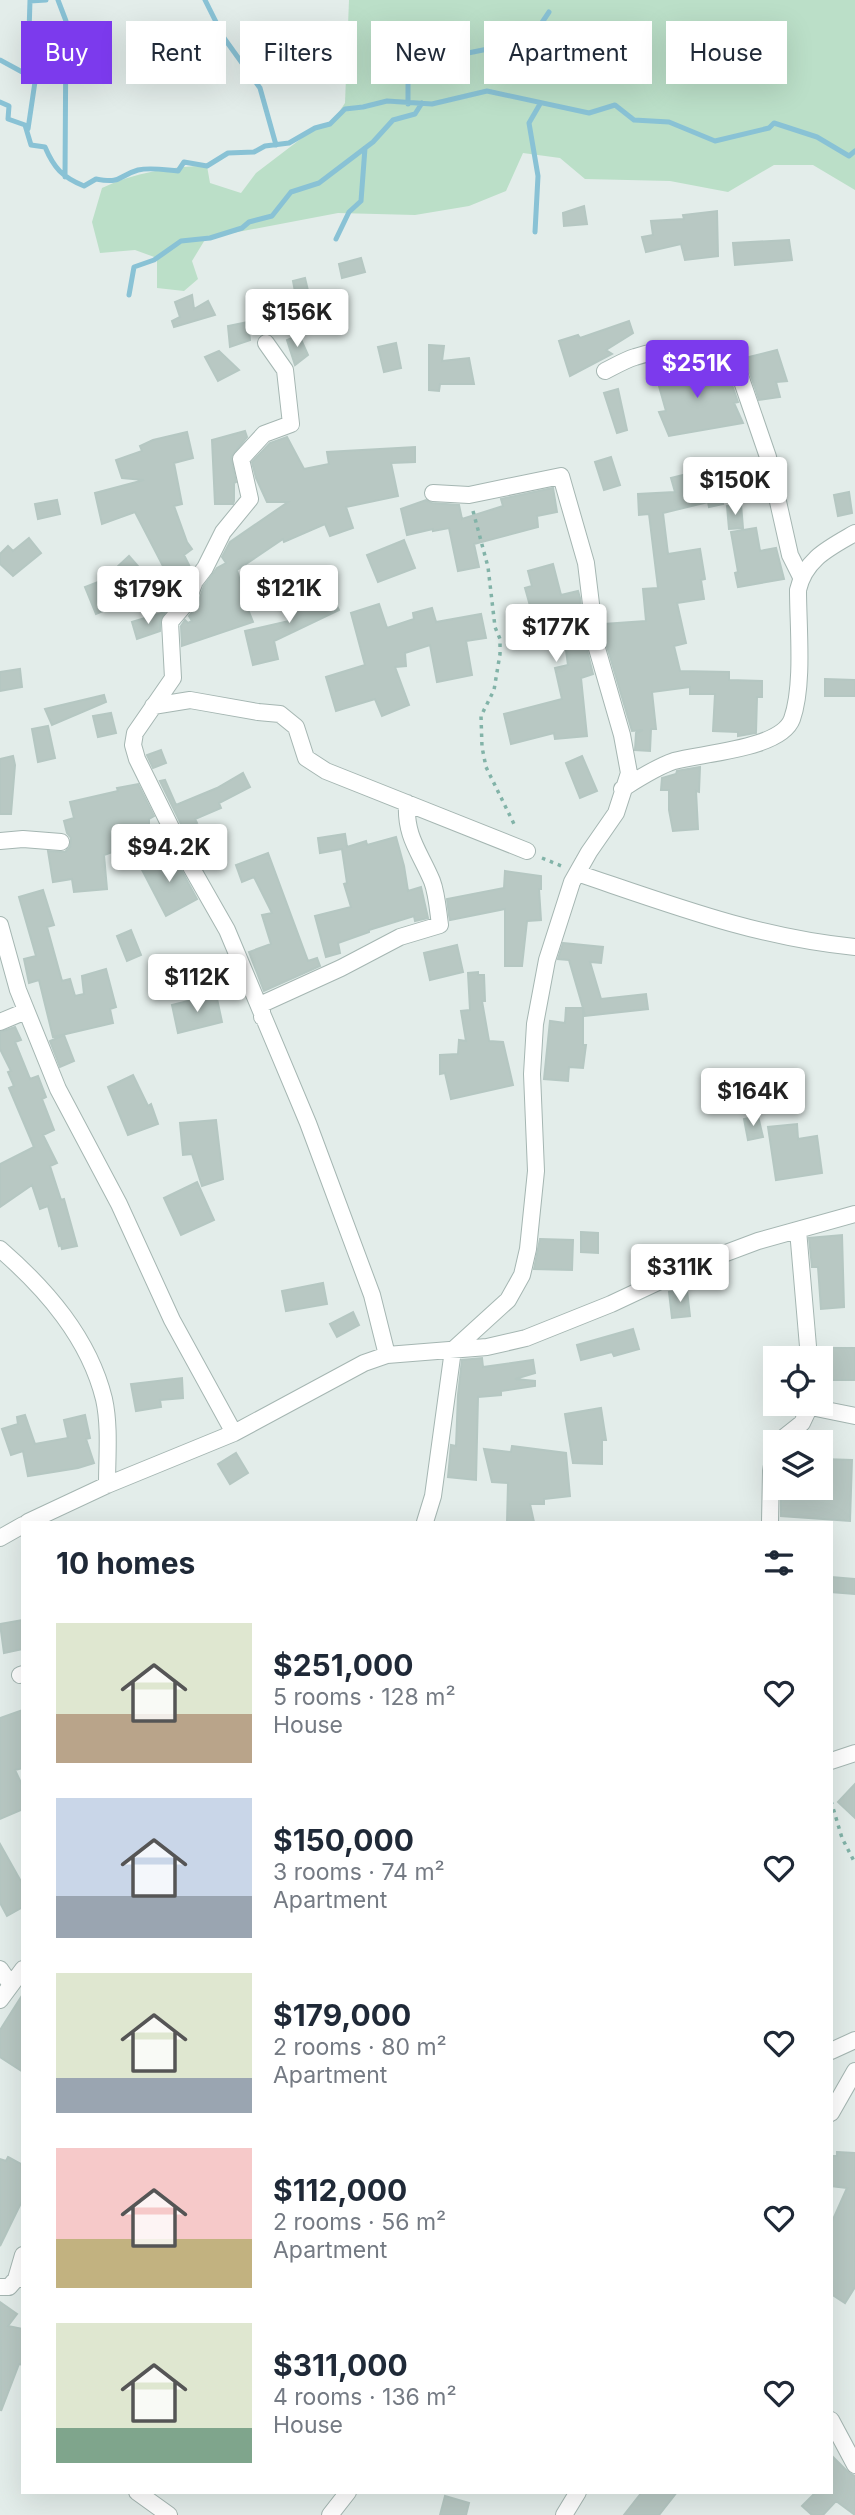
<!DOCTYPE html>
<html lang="en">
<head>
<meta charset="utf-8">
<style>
	:root { --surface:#fff; --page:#f6f6f7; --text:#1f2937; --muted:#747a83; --accent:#7c3aed }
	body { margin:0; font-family:Inter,sans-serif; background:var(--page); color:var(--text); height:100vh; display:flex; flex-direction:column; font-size:26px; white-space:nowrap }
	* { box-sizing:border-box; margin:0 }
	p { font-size:23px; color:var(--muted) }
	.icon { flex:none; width:38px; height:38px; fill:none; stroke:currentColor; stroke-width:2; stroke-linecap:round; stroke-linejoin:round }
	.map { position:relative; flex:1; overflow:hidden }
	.sheet { position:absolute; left:21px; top:1521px; width:812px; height:973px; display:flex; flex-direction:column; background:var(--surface); border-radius:0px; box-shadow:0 7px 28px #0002 }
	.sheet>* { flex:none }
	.top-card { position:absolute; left:21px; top:21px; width:814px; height:63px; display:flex; gap:14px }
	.fabs { position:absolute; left:763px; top:1346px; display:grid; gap:14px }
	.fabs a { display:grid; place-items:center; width:70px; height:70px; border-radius:0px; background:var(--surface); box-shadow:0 7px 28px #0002; font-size:35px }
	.price { position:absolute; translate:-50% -60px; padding:0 16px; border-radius:7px; background:#fff; color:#222; font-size:23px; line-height:46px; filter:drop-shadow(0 2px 4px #0008) }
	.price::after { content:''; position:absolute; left:50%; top:42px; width:21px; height:16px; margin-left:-10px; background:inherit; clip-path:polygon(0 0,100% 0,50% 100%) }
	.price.active { background:var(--accent); color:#fff }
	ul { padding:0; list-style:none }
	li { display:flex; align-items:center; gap:21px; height:175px; padding:0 35px }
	li span { display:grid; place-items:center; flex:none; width:196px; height:140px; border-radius:0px; color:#555 }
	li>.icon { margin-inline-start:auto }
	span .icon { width:84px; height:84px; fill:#fffc; stroke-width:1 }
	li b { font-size:30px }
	h2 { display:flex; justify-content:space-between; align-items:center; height:84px; padding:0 35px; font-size:30px }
	.chip { padding:0 24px; border-radius:0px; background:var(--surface); box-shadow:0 7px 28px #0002; font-size:24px; line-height:63px }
	.chip.active { background:var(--accent); color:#fff }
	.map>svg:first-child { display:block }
	.green { fill:#bbdfc8 }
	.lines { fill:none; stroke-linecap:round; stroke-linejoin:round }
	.stream { stroke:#89c2d5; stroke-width:5 }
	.building { fill:#b8c8c3; stroke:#b5c7c2; stroke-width:2 }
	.minor-casing { stroke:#a5b6b2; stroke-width:18 }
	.path { stroke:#82b3a8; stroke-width:3.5; stroke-dasharray:3.5 5; stroke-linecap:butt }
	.minor { stroke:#fff; stroke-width:16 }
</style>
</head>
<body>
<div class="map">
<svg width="855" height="2515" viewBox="0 0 855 2515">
	<rect width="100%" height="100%" fill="#e3edea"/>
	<path class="green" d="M349,0H855V190L813,165H774L728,192L670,181L585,179L560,158L523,153L506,191L469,206L415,215L338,213L206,238L192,261L198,279L184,291L157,288V258L135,250L100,253L92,222L102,188C133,173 172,166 207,166L210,183L241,193L256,173L315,128L331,124L345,103Z"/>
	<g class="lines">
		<path class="stream" d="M58,0L66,21L65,177
			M205,0L224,38L260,88L276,145
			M30,1L46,0
			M0,60L24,73L36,75
			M0,102L9,106L8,119L25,125L31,145L45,147C54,168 62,177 84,186L96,179C123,184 117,176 138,170C151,167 165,170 178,171L184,162L207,166L228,153L254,152L265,146L289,143L315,128L330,124L345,109L363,107L387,101L432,104L487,91L589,113L615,105L634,120L669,122L715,141L769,128L774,123L817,137L849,156L855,151
			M408,104V70L424,55L426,65L453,56L498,47L512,38L519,27L541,24L549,12
			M28,129L36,75L29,33L30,0
			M535,232L538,176L529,123L540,104
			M336,239L349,212L361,201L365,148
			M129,295L134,267L154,260L181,241L210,238L242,228L249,222L272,216L291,192L319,183L373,142L393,120L415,114L422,103"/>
	</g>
	<path class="building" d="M584,206L587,224L564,226L563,213Z
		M717,211L718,256L685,260L681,244L646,252L642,237L653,235L651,221L684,219L683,215Z
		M789,240L792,260L735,265L733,243Z
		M361,258L365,272L342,278L339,264Z
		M305,278L315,320L301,324L293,281Z
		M192,295L194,309L208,301L215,315L174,327L172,321L180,317L175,302Z
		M629,321L633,333L606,350L612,354L570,376L559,341L578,335L580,338Z
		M248,322L250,340L230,347L228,326Z
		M299,335L308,355L295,365L287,340Z
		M396,343L401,368L384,372L378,347Z
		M429,345L444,346L442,361L469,358L474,384H440L439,391L429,390Z
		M777,350L787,381L776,382L780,397L759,400L745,358Z
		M219,351L239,370L218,381L205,357Z
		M726,368L738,402L734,403L743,423L669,436L659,412L666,411L655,372Z
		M618,389L627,430L617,433L604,393Z
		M245,431L247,437L231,457L236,482L234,483V501L233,504H215L212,440Z
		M187,432L193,458L174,463L182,504L174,506L187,542L192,549L184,555L191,569L178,595L135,512L102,524L95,493L144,480L122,478L116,460L142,451L140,446L153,440Z
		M287,437L304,469L329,464L327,452L415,447V462L391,463L398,496L346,507L353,528L330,536L325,524L284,542L283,539L237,570L243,592H241L253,622L182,646L181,626L185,620L188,623L192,621L189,616L197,606L204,586L217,568L226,563L222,557L230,542L288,502H267L256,478L252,462L270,443Z
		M611,457L620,485L604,490L595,462Z
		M699,471L702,481L716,477L723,504L709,507L708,502L663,513L668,554L700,549L705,579L701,580L704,599L677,603L686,643L674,646L680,671L729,672V680L762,681V697H757L756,733L738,736V732L713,731L715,694H690V687L652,692L656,729H651L650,751L635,750L636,733L643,730L632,731L606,643L604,624L646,621L643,589L658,588L649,514L639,515L638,494L675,492L671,478Z
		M553,488L557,512L537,516L538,527L474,544L479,567L458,571L449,528L433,531V529L407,535L401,509L426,500L432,503L459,505L462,519L503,506L501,499Z
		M849,492L852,513L838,516L834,495Z
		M57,500L60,514L38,519L35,504Z
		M741,504L743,528L729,529L727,506Z
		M756,528L760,551L776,548L784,579L738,587L735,573L738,572L731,532Z
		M29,538L41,553L13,576L0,564V554L8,546L13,551Z
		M404,540L415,568L378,582L367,555Z
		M129,556L143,572L129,584L116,568Z
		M553,564L561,595L578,591L580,598L586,646L593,674L581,678L587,736L555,739L554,733L511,744L504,714L562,699L555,668L568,665L562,621L536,633L528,615L532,613L525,588L532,586L528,571Z
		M103,580L113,607L96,614L85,587Z
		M328,587L339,610L274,641L278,659L253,665L245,631L289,621L283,608Z
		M379,604L387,628L414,619L413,613L432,608L436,622L481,614L486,638L466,641L472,675L437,682L430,645L405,653L406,666L395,667L409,705L382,716L375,699L336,711L326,677L365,665L351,613Z
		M165,612L160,622V631L137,639L132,622Z
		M20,669L22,687L0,691V672Z
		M825,679L855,680V696H825Z
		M104,695L106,702L52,725L45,709Z
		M111,713L116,733L98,737L93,716Z
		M48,726L55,758L38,762L32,729Z
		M161,750L166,763L153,768L147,755Z
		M13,756L15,765L11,814H0V759Z
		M582,756L597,791L580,798L566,763Z
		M700,767L699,792L696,791L698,829L673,831L669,810V790H661L662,778L676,774L677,771Z
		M243,773L250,787L219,803L221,808L195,819L197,823L183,828L160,781L165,780L176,805L217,788Z
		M138,784L154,816L149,819V826L123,827L129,846L104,855L107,889L74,892L72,879L53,882L48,851L65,852L70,847L71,838L67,833L64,821L74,818L70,802L118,791L117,788Z
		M201,834L207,850L196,854L189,841Z
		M345,834L347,847L366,841L367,845L396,837L404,866L408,891L421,887L428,918L415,921L414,916L369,930V932L338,943L340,953L326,957L315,916L351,907L344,884L347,883L342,849L320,853L318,838Z
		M171,851L197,899L166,916L141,868Z
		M268,853L308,961L317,958L320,966L264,991L249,952L271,944L262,915L272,913L254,877L242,882L236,865Z
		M505,871L541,876V889H539L541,920L527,921L522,966H505V909L450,920L449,915L447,899L504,888Z
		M43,890L54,925L47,927L62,981L70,979L75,996L84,994L82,976L106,969L116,1007L110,1009L113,1023L53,1037L39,980L29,983L24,959L36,956L19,897Z
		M131,930L141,955L127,961L117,936Z
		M563,943L603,947L601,963L590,962L601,999L646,994L648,1009L585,1016L583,1008V1045H586L583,1068L569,1067L568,1081L544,1079L550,1021L565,1023L566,1008H583L569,960L558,959Z
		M457,945L463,972L430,980L424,953Z
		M478,972V975H484L485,1001H482L489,1041L503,1042L513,1085L451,1099L445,1073L440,1074V1055L458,1054L459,1040L466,1041L461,1011L470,1010L468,973Z
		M216,994L222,1022L178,1033L172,1005Z
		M15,1027L21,1040L15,1042L30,1079L38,1076L46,1097L42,1099L54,1130L43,1135L57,1163L50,1166L61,1200L64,1199L77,1246L62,1249L61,1245L59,1246L48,1206L40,1209L32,1185L0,1207V1164L34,1147L9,1088L14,1086L8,1072L11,1071L0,1049V1032Z
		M64,1035L74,1061L60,1067L50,1041Z
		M133,1075L148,1106L151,1104L158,1124L128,1135L108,1087Z
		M758,1116L763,1137L748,1140L744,1119Z
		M216,1120L223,1179L202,1186L192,1154L183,1155L180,1123Z
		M797,1124L798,1139L817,1136L822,1173L776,1180L768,1127Z
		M197,1182L214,1220L181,1235L164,1198Z
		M581,1232L598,1233V1253L581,1252Z
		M842,1235L844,1307L821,1309L818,1267H812L809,1238Z
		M540,1239L573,1240L572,1270L534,1269Z
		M323,1283L327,1304L286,1311L282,1291Z
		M687,1290L690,1316L672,1318L669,1292Z
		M353,1312L359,1325L337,1337L330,1324Z
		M633,1329L639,1349L614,1356L612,1352L581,1360L577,1345Z
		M821,1348H855V1380H821Z
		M482,1358L483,1367L533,1360L535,1373L515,1379L535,1381V1386L501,1391V1395L478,1397L476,1480L448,1477L451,1445L456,1446L458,1395L462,1360Z
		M182,1378L183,1398L160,1400L161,1407L136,1411L131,1384Z
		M601,1408L606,1440H602V1464L573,1463L565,1414Z
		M25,1415L35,1444L68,1438L64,1420L85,1415L90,1438L86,1439L94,1463L78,1468L28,1476L23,1451L11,1455L2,1429L18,1424L17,1417Z
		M512,1446L566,1453L570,1496L544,1499V1504H530L534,1522H507L508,1483L492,1482L484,1449L511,1452Z
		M236,1453L248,1473L230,1484L218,1464Z
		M822,1459L852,1460L850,1521L781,1516V1488H821Z
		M831,1577L855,1579V1594L831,1592Z
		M23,1620V1649L4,1653L0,1624Z
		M23,1710V1768L15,1770L23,1787V1809L0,1819V1718Z
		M855,1784V1818L838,1802Z
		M0,1844L23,1885V1907L7,1916L0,1903Z
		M23,1994V2072L0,2057V2030Z
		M837,2152L855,2153V2287L845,2303L831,2294V2224L847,2188L831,2186V2156H837Z
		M8,2157L23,2165V2199L0,2246V2159L6,2161Z
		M0,2302L17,2314L8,2326L23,2329V2365L19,2364L1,2411Z
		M831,2455L849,2473L855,2476V2515L836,2501L823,2515H812L802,2506L816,2492H831Z
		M642,2492H677L659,2515H624Z
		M445,2496L469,2503L466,2515H440Z"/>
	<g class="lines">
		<defs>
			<path id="minor" d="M266,343L285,370L291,424L264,434L241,459L250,499L223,532L205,568L195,581L187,602L170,622L173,678L135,733L133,745L137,759L186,858L227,930L308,1123L372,1295L387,1355
				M605,371C615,366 625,360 635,357C658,349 718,343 735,361L768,457L790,555L801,577
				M153,706L190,700L258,712L280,714L296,727L306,758L326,771L527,851
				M622,789C638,779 656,767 674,761C703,753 781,749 792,719C804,685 798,627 798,590C805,559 829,548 855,533
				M0,841L23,839L61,842
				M577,873C669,904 758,938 855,947
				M0,925L18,990L58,1089L119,1204L172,1320L234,1433
				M262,1017V1004L341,968L400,937L440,925C438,911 437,894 432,881C420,852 405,837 407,803
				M0,1022L26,1011
				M798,1230L809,1358
				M0,1249C46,1289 89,1338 104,1399C110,1426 107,1457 107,1485
				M811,1407L855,1416
				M778,1442L802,1423L811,1404
				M28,1522L107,1485L234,1433L364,1363L387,1355L487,1347L526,1338L611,1304L694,1265L758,1241L855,1214
				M425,1522L433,1496L453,1350L508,1300L522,1275L528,1249L536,1171L532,1074L535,1024L547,960L572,882L589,852L616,813L629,773L622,735L596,645L586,563L561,476L469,495L433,493
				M770,1522L771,1471L775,1448
				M0,1538L23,1525
				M20,1675L23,1674
				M831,1761L855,1753
				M0,1969L11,1985
				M0,2000L23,1969
				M831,2051L855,2040
				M831,2113L855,2071
				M16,2279L23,2255
				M0,2287H9L16,2279H23
				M831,2420L855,2465
				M137,2492L169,2515
				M330,2515L348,2492
				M564,2515L578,2492"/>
		</defs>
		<use href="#minor" class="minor-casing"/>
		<path class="path" d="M473,511L488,567L495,627L500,639V654L494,690L481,716L482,747L486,767L516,828
			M542,858L564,867
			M831,1801L842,1838L855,1863"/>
		<use href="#minor" class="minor"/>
	</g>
</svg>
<div class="fabs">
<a><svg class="icon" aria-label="locate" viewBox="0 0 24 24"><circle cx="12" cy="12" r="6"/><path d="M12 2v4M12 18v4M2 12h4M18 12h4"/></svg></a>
<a><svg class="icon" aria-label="layers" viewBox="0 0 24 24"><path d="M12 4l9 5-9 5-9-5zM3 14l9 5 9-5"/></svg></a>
</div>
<b class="price" style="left:297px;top:349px">$156K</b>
<b class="price active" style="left:697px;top:400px">$251K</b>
<b class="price" style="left:735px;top:517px">$150K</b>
<b class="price" style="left:289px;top:625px">$121K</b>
<b class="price" style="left:148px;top:626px">$179K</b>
<b class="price" style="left:556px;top:664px">$177K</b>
<b class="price" style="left:169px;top:884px">$94.2K</b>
<b class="price" style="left:197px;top:1014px">$112K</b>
<b class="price" style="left:753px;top:1128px">$164K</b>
<b class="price" style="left:680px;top:1304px">$311K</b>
<div class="top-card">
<a class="chip active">Buy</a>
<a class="chip">Rent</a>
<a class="chip">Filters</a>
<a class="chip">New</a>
<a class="chip">Apartment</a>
<a class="chip">House</a>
</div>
<section class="sheet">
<h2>10 homes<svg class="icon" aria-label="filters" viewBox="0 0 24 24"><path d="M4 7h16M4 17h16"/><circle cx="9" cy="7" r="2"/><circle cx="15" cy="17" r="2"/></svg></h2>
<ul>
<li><span style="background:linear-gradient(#dfe7d0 65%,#b9a48a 0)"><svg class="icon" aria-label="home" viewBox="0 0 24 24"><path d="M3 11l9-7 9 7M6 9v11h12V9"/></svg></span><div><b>$251,000</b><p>5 rooms · 128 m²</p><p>House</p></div><svg class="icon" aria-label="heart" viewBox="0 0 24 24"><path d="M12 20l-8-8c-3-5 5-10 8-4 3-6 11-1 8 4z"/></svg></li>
<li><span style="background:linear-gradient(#c9d6e8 70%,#9aa5b1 0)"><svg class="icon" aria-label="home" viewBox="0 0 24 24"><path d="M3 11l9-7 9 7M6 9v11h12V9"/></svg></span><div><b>$150,000</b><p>3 rooms · 74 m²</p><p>Apartment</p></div><svg class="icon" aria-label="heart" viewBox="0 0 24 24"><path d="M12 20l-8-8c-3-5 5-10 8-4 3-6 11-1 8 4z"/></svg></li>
<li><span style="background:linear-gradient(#dfe7d0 75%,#9aa5b1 0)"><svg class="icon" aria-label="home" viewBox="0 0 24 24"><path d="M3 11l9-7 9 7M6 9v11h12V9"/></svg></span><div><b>$179,000</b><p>2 rooms · 80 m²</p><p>Apartment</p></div><svg class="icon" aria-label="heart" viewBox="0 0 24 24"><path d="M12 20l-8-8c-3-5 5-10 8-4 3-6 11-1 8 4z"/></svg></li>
<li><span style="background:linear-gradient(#f6c9c9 65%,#c2b280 0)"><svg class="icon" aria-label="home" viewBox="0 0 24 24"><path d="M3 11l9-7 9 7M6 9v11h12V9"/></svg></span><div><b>$112,000</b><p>2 rooms · 56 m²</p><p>Apartment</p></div><svg class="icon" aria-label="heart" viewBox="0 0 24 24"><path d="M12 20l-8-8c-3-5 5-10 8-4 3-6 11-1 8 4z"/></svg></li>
<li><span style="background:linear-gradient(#dfe7d0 75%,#7fa58c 0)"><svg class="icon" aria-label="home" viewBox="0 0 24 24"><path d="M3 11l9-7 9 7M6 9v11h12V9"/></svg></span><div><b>$311,000</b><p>4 rooms · 136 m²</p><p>House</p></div><svg class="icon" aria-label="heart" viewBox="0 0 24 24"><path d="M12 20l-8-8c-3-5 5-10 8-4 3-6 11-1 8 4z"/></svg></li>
</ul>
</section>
</div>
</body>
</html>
